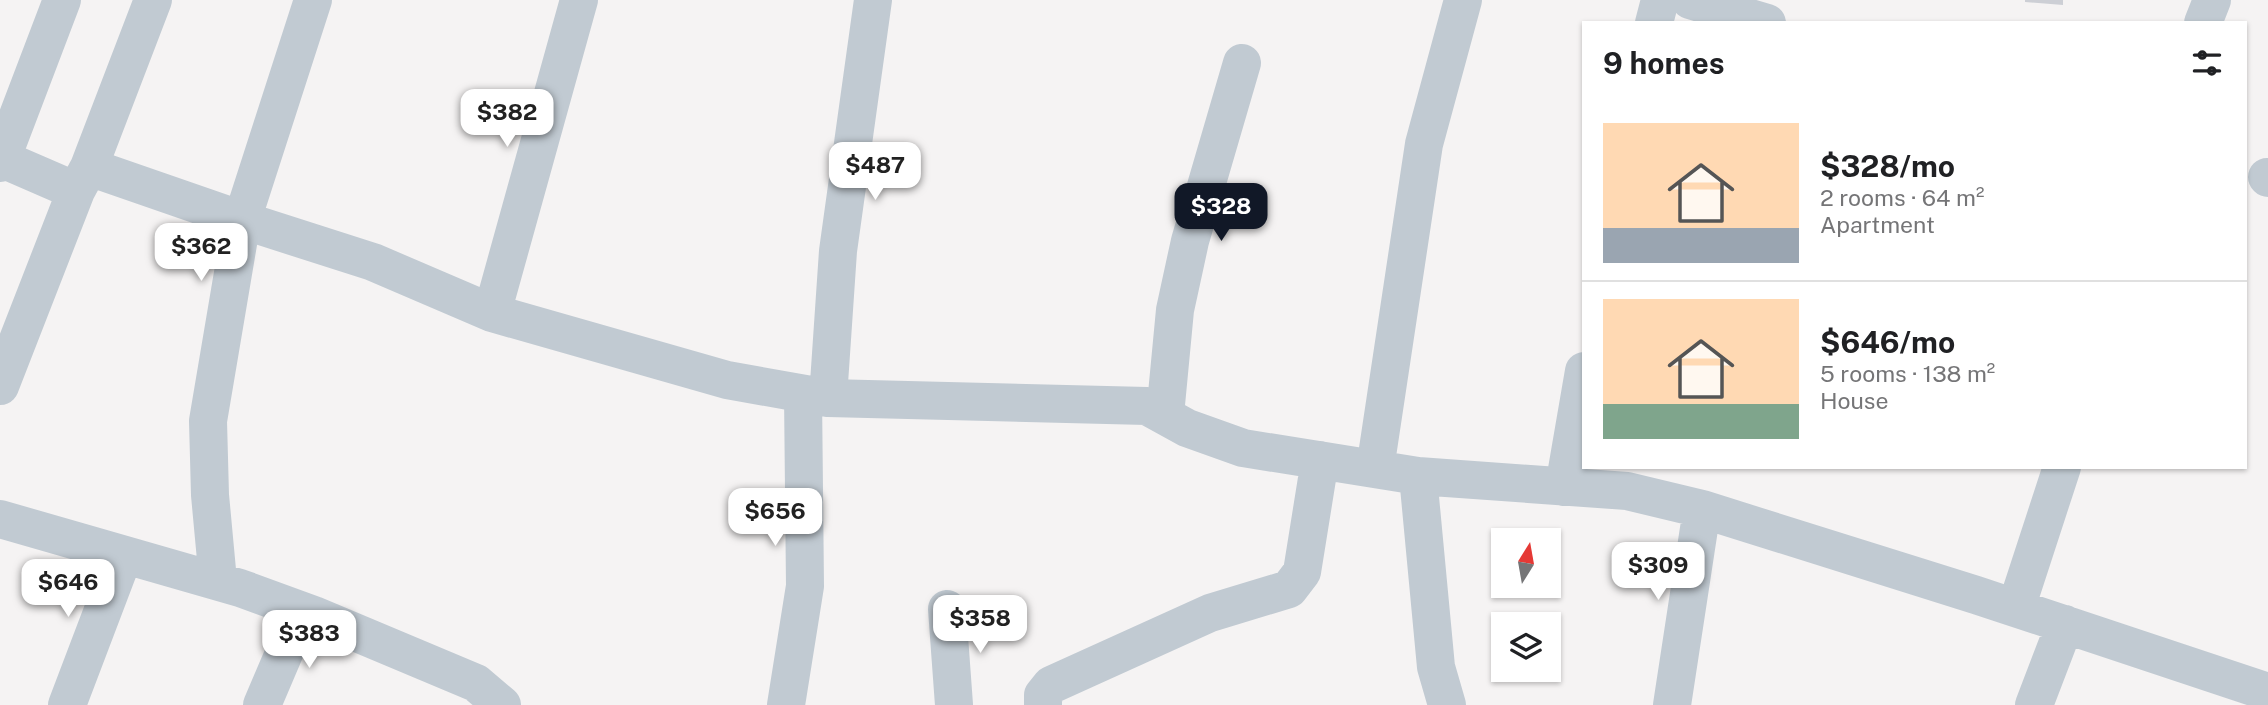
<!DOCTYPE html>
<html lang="en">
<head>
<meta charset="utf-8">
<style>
	:root { --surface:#fff; --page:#f2f2f2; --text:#202124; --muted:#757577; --line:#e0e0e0; --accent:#111827 }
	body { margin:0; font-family:"Public Sans",sans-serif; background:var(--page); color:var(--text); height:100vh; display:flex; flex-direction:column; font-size:26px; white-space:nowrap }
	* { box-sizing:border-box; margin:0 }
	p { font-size:23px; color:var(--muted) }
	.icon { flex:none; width:38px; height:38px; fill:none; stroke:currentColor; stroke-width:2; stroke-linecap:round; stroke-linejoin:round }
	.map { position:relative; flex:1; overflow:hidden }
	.sheet { position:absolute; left:1582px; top:21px; width:665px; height:448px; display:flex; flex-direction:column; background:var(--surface); border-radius:0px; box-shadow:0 2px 5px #0004 }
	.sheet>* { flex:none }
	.needle { width:46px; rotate:11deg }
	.fabs { position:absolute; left:1491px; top:528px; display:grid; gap:14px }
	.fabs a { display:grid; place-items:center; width:70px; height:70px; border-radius:0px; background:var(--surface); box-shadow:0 2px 5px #0004; font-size:35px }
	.price { position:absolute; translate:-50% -60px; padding:0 16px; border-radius:14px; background:#fff; color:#222; font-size:23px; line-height:46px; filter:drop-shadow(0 2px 4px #0008) }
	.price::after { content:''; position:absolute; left:50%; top:42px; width:21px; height:16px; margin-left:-10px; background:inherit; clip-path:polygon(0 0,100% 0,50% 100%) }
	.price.current { background:var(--accent); color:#fff }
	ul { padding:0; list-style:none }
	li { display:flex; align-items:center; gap:21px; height:175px; padding:0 21px }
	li+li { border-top:2px solid var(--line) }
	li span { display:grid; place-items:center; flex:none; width:196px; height:140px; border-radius:0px; color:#555 }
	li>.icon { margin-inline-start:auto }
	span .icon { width:84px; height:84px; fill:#fffc; stroke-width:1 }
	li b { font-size:30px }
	h2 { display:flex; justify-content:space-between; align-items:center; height:84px; padding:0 21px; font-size:30px }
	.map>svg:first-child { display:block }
	.building { fill:#cdcfd5 }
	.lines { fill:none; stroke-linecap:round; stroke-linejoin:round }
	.minor { stroke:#c1cad2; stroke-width:38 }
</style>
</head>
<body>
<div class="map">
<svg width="2268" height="705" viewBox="0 0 2268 705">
	<rect width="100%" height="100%" fill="#f5f3f3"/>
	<path class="building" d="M2025,0H2063V5L2025,2Z"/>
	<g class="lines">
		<path class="minor" d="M1690,0L1767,23
			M1654,23L1660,0
			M2203,23L2212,0
			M2,159L76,191
			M0,163L62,0
			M89,167L242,220L373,262L492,313L727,380L828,398L1147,406L1187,428L1243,448L1418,476L1627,491L1702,509L1976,595L2268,692
			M2267,177L2268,178
			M492,313L579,0
			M0,386L76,191L89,167L153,0
			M828,398L838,251L873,0
			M1165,415L1175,310L1190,241L1242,63
			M1375,469L1424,144L1463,0
			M1418,476L1436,667L1447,705
			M1564,487L1584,371
			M0,519L240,588L314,615L476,683L502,705
			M218,581L210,495L208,421L242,220L313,0
			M2016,608L2062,467
			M947,609L954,705
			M67,705L124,555
			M262,705L302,611
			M786,705L805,586L803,394
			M1043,705V695L1051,685L1210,613L1289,589L1302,572L1320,460
			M1672,705L1702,509
			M2034,705L2065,624"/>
	</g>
</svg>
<div class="fabs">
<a><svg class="needle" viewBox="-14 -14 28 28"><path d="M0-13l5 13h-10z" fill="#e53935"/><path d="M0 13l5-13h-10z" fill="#757577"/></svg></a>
<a><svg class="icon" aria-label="layers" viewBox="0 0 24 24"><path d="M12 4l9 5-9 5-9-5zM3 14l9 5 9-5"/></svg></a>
</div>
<b class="price" style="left:507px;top:149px">$382</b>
<b class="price" style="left:875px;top:202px">$487</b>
<b class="price current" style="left:1221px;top:243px">$328</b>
<b class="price" style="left:201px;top:283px">$362</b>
<b class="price" style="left:775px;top:548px">$656</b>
<b class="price" style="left:1658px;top:602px">$309</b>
<b class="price" style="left:68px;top:619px">$646</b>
<b class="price" style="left:980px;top:655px">$358</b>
<b class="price" style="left:309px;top:670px">$383</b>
<section class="sheet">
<h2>9 homes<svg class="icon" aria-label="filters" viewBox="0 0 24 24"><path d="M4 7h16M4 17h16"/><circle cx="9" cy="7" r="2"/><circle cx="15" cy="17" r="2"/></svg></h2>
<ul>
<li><span style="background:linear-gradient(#ffd9b3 75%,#9aa5b1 0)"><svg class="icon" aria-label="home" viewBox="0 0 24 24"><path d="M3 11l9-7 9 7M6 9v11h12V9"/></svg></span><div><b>$328/mo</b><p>2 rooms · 64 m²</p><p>Apartment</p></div></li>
<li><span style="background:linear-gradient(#ffd9b3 75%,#7fa58c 0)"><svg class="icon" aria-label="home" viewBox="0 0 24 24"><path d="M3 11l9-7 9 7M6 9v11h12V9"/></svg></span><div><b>$646/mo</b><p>5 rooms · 138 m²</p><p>House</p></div></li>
</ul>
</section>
</div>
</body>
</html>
